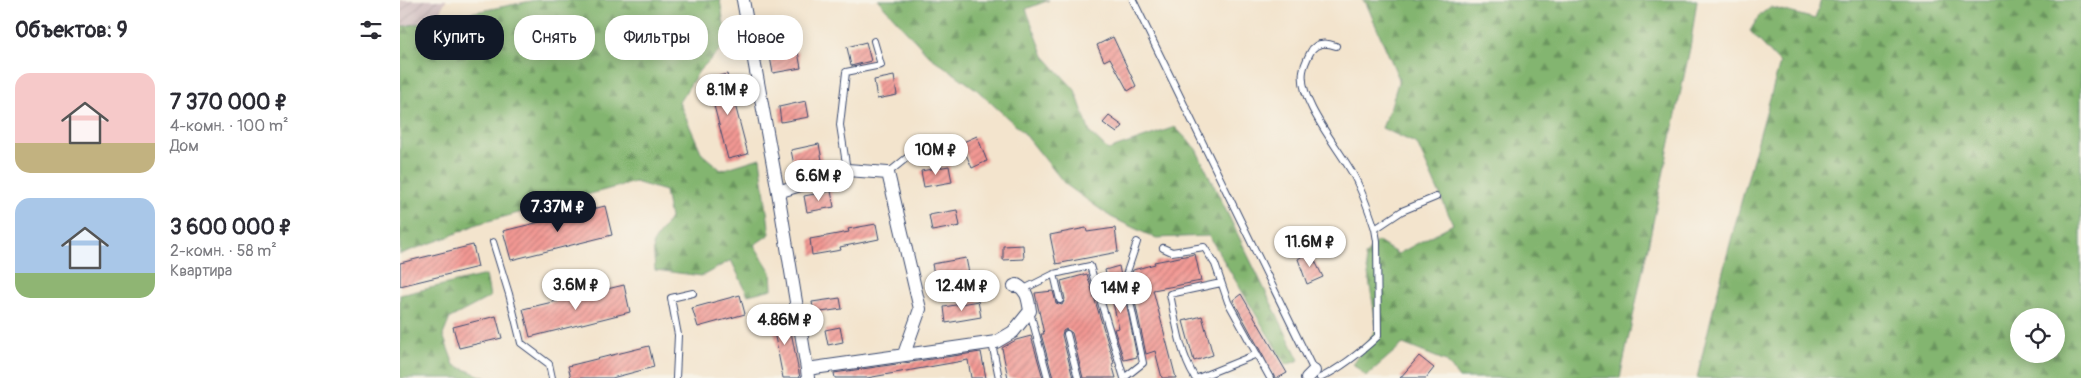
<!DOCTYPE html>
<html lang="ru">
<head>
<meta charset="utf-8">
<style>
	:root { --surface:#fff; --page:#f7f7f7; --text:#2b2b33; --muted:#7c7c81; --accent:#111827 }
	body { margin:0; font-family:Pangolin,sans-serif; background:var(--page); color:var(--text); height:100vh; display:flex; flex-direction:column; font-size:19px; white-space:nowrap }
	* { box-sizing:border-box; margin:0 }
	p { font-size:16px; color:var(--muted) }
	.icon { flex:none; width:28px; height:28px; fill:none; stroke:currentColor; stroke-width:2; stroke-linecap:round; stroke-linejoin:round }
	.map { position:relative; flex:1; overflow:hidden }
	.details { display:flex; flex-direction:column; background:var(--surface); width:400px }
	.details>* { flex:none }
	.hud { position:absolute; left:15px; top:15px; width:475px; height:45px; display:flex; gap:10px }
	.tools { position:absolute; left:1610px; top:308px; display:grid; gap:10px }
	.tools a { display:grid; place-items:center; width:55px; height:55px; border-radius:50%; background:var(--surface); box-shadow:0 2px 12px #0003; font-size:25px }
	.price { position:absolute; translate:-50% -42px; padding:0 11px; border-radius:18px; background:#fff; color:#222; font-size:16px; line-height:32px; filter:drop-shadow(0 1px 2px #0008) }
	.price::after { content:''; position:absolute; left:50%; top:30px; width:15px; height:11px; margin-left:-8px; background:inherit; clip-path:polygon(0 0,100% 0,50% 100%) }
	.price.current { background:var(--accent); color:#fff }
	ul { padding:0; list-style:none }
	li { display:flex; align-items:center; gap:15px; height:125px; padding:0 15px }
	li span { display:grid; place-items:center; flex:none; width:140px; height:100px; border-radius:15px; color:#555 }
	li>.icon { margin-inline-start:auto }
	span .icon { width:60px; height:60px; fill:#fffc; stroke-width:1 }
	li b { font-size:21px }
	h2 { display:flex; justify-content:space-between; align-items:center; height:60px; padding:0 15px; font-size:21px }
	.pill { padding:0 18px; border-radius:20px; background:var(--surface); box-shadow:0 2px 12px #0003; font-size:18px; line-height:45px }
	.pill.current { background:var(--accent); color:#fff }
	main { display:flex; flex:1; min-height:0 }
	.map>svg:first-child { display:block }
	.industrial { fill:url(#industrial-furrows) }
	.forest { fill:url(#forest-firs); stroke:#4f7266; fill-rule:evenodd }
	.building { fill:url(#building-hatch) }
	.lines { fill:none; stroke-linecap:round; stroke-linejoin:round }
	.lane-casing { stroke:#3b4a6f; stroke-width:8 }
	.street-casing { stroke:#3b4a6f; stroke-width:14 }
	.lane { stroke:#fff; stroke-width:6 }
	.street { stroke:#fff; stroke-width:12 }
</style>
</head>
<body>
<main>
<section class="details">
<h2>Объектов: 9<svg class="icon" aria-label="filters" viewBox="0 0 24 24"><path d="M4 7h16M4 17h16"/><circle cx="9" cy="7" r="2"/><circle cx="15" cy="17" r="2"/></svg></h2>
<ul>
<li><span style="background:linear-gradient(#f6c9c9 70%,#c2b280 0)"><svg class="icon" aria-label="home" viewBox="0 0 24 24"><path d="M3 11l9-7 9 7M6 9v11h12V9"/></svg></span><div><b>7 370 000 ₽</b><p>4-комн. · 100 m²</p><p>Дом</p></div></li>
<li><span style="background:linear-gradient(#a9c7e8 75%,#8fb573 0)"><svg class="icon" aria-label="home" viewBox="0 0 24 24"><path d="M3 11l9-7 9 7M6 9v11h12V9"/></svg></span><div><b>3 600 000 ₽</b><p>2-комн. · 58 m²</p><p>Квартира</p></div></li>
</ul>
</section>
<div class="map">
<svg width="1681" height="378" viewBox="0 0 1681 378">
	<defs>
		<pattern id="industrial-furrows" width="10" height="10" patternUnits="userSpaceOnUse" patternTransform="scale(1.25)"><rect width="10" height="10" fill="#d2bfc1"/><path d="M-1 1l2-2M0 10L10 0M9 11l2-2" fill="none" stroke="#b4a4a8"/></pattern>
		<pattern id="forest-firs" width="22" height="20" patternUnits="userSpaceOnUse" patternTransform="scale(1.25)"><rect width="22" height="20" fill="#83b56f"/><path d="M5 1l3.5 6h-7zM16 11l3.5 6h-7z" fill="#6a945e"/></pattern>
		<pattern id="building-hatch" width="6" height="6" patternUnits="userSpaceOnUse" patternTransform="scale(1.25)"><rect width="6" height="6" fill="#f29893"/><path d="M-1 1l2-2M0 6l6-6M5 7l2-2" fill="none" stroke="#c37c7b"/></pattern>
	</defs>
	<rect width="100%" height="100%" fill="#f7f3e8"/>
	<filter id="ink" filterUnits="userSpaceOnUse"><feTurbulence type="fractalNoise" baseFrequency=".02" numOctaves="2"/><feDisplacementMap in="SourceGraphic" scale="10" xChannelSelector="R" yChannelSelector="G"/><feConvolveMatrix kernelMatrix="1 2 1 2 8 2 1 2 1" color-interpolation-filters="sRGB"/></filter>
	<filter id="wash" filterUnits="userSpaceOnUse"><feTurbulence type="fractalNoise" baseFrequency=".0096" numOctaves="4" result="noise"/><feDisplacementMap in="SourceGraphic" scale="20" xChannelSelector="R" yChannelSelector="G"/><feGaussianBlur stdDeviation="1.12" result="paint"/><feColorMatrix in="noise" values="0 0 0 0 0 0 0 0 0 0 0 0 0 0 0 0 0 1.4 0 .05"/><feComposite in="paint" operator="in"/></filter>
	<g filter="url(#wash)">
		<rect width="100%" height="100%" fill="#f3e4cd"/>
		<path class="industrial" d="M0,0H46L35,20L0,27Z"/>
		<path class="forest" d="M136,0H320L327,43L299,71L279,102L302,154L321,170L360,158L370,234L354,245L371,272L372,289L348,295L331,260L302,276L255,270L253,243L270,218L265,191L235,182L77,224L48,237L0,254V27Z
			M478,0H649L626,9L644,56L675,90L690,133L708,150L775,127L796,149L899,360L886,365L809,236L755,238L711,217L665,184L624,133L576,89L529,56Z
			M962,0H1297L1290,48L1220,378H1059L1046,361L1003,344L966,376L953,364L977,328L965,256L977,241L998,254L1053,224L1017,144L982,128L991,106L999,79L966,3Z
			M1421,0H1681V378H1297C1321,272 1350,168 1380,63L1350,31L1359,16L1370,7L1415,19ZM1619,316H1656V354H1619Z
			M86,275L90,297L50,318L43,335L54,365L86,378H0V295Z"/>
		<g id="blocks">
			<path class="building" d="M713,37L736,86L728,91L710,58L704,61L697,45Z
				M466,42L471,61L451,66L447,47Z
				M398,52L401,68L373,73L370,57Z
				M327,74L348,154L328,159L307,79Z
				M494,76L497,95L477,99L474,80Z
				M406,101L409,117L381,122L379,107Z
				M709,116L723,126L717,133L703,123Z
				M577,136L587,161L572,168L561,143Z
				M419,144L422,160L394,165L391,150Z
				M549,166L552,182L524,187L521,171Z
				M431,191L434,207L407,212L404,196Z
				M205,206L212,235L111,260L103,231Z
				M557,210L560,226L532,231L529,215Z
				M476,224L479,239L440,247L441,250L412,255L410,239L449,232L448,229Z
				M686,228L687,232L715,228L718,252L656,264L650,235Z
				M73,245L78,267L0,286V263Z
				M623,245L624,259L603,260V246Z
				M910,251L923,277L907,284L898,259Z
				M795,254L801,281L753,290L776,378H762L755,351L746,354L730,278L733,270L755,264L754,262Z
				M566,258L569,273L535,280L532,264Z
				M719,266L737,357L724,360L714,329L719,328L705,270Z
				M687,274L714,363L712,364L716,378H683L672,333L666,329L663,331L662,335L673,378H653L641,334H644L635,293L653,291L656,303L662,305L665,299L661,281Z
				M224,285L230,312L130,337L123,309Z
				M841,294L887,373L878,378H875L833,300Z
				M340,295L345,314L298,327L292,308Z
				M440,298L442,309L414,313L412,302Z
				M578,301L581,317L546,323L544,307Z
				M387,311L400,378H383L371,316Z
				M96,316L102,338L59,348L53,327Z
				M802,316L813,355L794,361L783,321Z
				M440,327L443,342L428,345L425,330Z
				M631,336L643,378H608L602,348L616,340Z
				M249,346L254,367L212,378H171L168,366Z
				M581,352L586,378H571L568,360L467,378H435L434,373Z
				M1019,356L1034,368L1026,378H1000Z"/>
		</g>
	</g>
	<g filter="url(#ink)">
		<use href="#blocks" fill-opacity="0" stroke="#3b4a6f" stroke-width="1"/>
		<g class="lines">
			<defs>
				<path id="lane" d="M733,0L914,371
					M936,46C925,42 915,42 910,53C907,59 904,65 903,71C898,102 940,149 954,176C963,193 969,211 975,229
					M447,170L440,125L446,72L481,65L474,41
					M488,173L514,152L542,141
					M93,242L109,294L121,343L149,364L152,378
					M763,248L772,252L804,247L815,264L828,302L870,378
					M654,274L690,266L724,378
					M624,289L654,274L660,300
					M630,312L648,378
					M667,334L678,378
					M592,343L599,378
					M276,378L278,335L271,298L293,293
					M724,378L743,363L725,278L737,242
					M795,378C780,353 776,323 770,294L821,283
					M798,378L857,354
					M920,378C943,367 960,353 978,336L977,241L975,229L1002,211L1036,197"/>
				<path id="street" d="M343,0L378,192L407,369
					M378,192L447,170L488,173L520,309L504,354
					M408,378L407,369L596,342L613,332L630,311C628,300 628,291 617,285L614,286
					M907,378L914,371"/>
			</defs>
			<use href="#lane" class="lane-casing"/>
			<use href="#street" class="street-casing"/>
			<use href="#lane" class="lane"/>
			<use href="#street" class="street"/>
		</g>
	</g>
</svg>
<div class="tools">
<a><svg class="icon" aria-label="locate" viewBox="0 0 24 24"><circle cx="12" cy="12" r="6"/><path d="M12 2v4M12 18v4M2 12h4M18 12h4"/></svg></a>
</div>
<b class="price" style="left:328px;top:116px">8.1M ₽</b>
<b class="price" style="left:536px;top:176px">10M ₽</b>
<b class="price" style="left:419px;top:202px">6.6M ₽</b>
<b class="price current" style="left:158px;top:233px">7.37M ₽</b>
<b class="price" style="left:910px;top:268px">11.6M ₽</b>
<b class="price" style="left:176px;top:311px">3.6M ₽</b>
<b class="price" style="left:562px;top:312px">12.4M ₽</b>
<b class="price" style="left:721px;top:314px">14M ₽</b>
<b class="price" style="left:385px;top:346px">4.86M ₽</b>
<div class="hud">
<a class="pill current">Купить</a>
<a class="pill">Снять</a>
<a class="pill">Фильтры</a>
<a class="pill">Новое</a>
</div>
</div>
</main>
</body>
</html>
